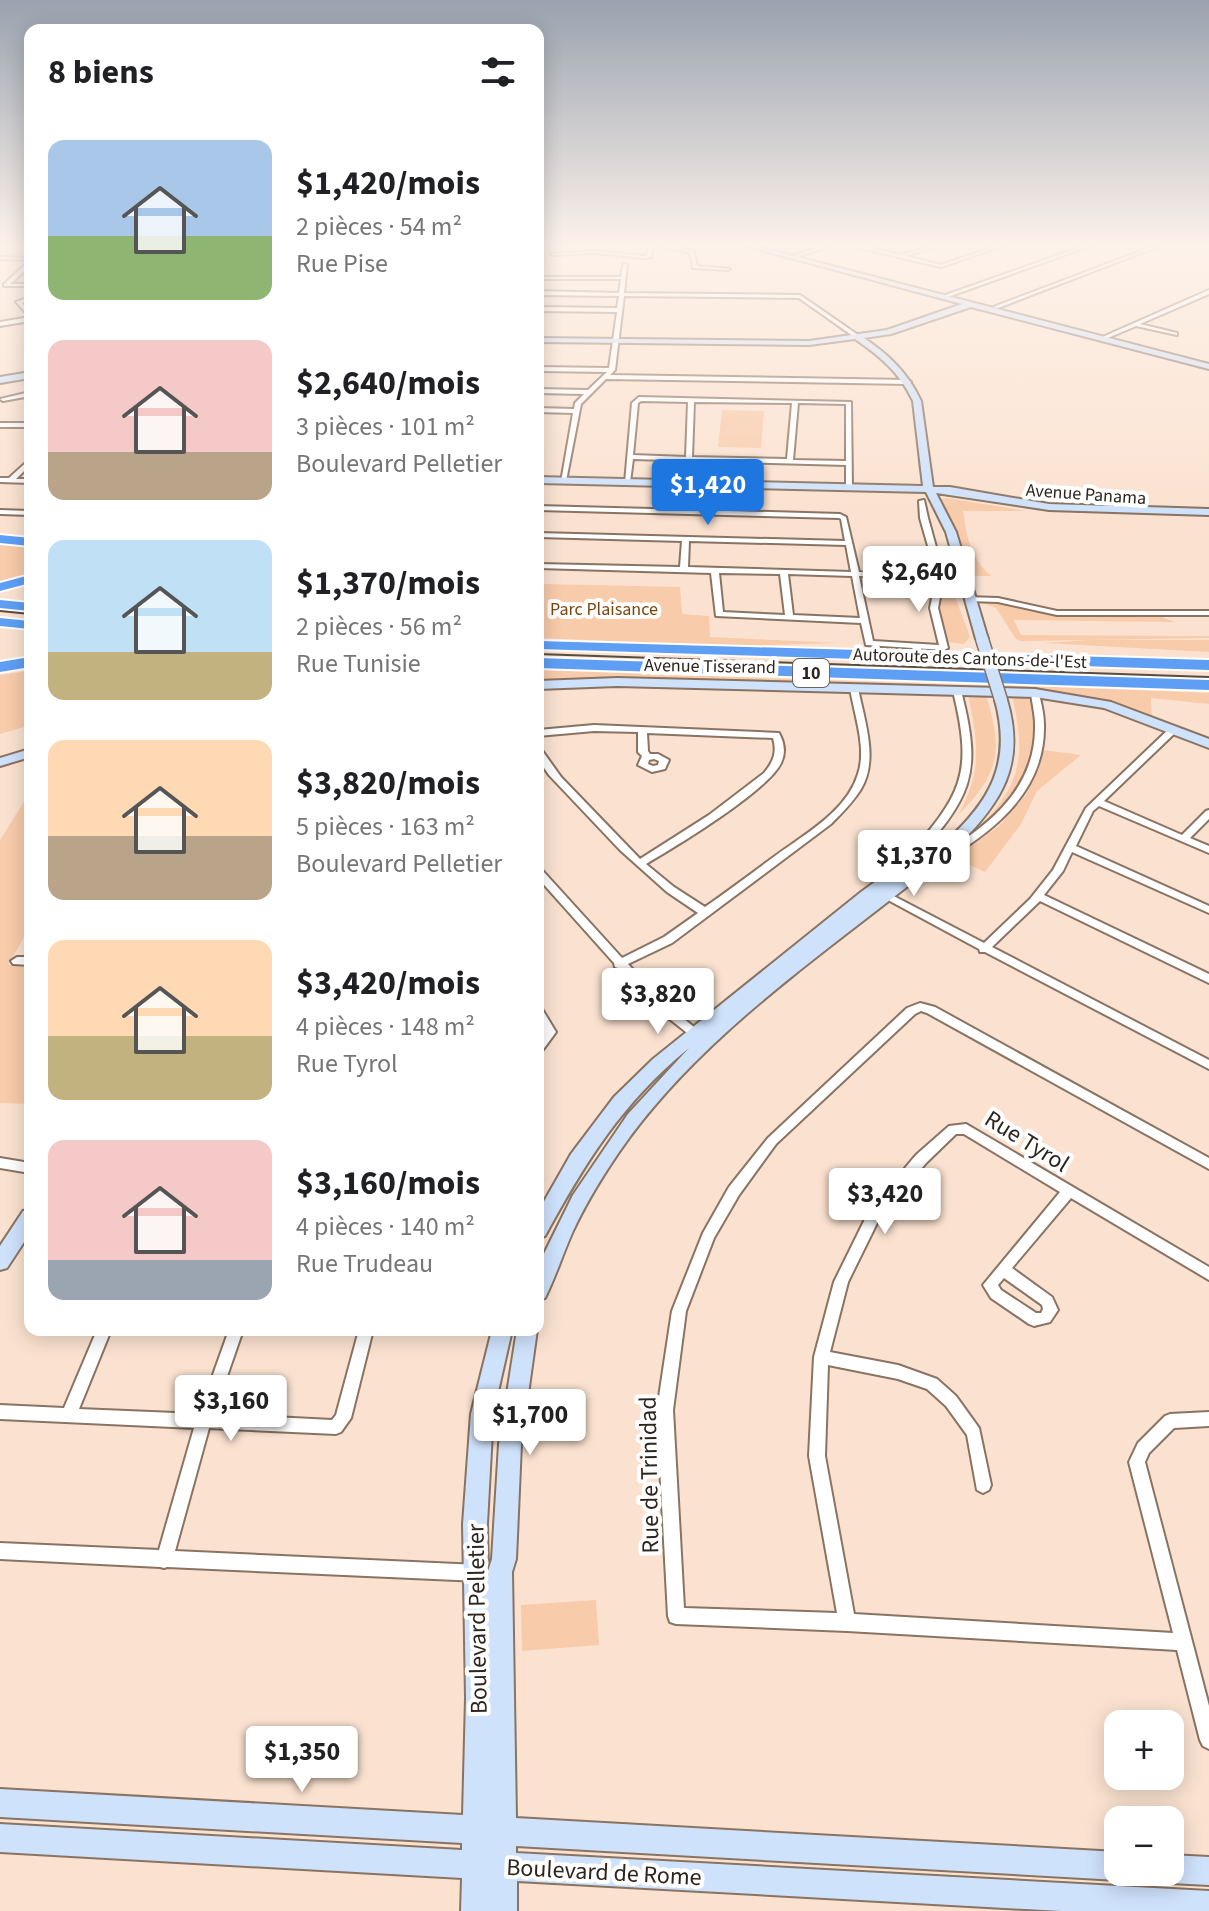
<!DOCTYPE html>
<html lang="fr">
<head>
<meta charset="utf-8">
<style>
	:root { --surface:#fff; --page:#f6f6f6; --text:#202124; --muted:#757577; --accent:#1e77e0 }
	body { margin:0; font-family:"Source Sans 3",sans-serif; background:var(--page); color:var(--text); height:100vh; display:flex; flex-direction:column; font-size:30px; white-space:nowrap }
	* { box-sizing:border-box; margin:0 }
	p { font-size:26px; color:var(--muted) }
	.icon { flex:none; width:44px; height:44px; fill:none; stroke:currentColor; stroke-width:2; stroke-linecap:round; stroke-linejoin:round }
	.map { position:relative; flex:1; overflow:hidden }
	.details { position:absolute; left:24px; top:24px; width:520px; height:1312px; display:flex; flex-direction:column; background:var(--surface); border-radius:16px; box-shadow:0 4px 20px #0003 }
	.details>* { flex:none }
	.tools { position:absolute; left:1104px; top:1710px; display:grid; gap:16px }
	.tools a { display:grid; place-items:center; width:80px; height:80px; border-radius:16px; background:var(--surface); box-shadow:0 4px 20px #0003; font-size:40px }
	.price { position:absolute; translate:-50% -68px; padding:0 18px; border-radius:8px; background:#fff; color:#222; font-size:26px; line-height:52px; filter:drop-shadow(0 2px 4px #0008) }
	.price::after { content:''; position:absolute; left:50%; top:48px; width:24px; height:18px; margin-left:-12px; background:inherit; clip-path:polygon(0 0,100% 0,50% 100%) }
	.price.active { background:var(--accent); color:#fff }
	ul { padding:0; list-style:none }
	li { display:flex; align-items:center; gap:24px; height:200px; padding:0 24px }
	li span { display:grid; place-items:center; flex:none; width:224px; height:160px; border-radius:16px; color:#555 }
	li>.icon { margin-inline-start:auto }
	span .icon { width:96px; height:96px; fill:#fffc; stroke-width:1 }
	li b { font-size:34px }
	h2 { display:flex; justify-content:space-between; align-items:center; height:96px; padding:0 24px; font-size:34px }
	.map>svg:first-child { display:block }
	.green { fill:#f8cbaa }
	.lines { fill:none; stroke-linecap:round; stroke-linejoin:round }
	.street-casing { stroke:#897362; stroke-width:4 }
	.secondary-casing { stroke:#897362; stroke-width:4 }
	.highway-casing { stroke:#fff; stroke-width:4 }
	.street { fill:#fff; fill-rule:evenodd }
	.secondary { fill:#cfe2fc; fill-rule:evenodd }
	.highway { fill:#5e9ff5; fill-rule:evenodd }
	.tram { stroke:#584c43; stroke-width:2 }
	.secondary-bridge-casing { stroke:#897362; stroke-width:15; stroke-linecap:butt }
	.secondary-bridge { stroke:#cfe2fc; stroke-width:12 }
	.labels { text-anchor:middle; stroke-width:8; stroke-linejoin:round; paint-order:stroke }
	.far-street-label { font-size:18px; fill:#2d241d; stroke:#fff }
	.far-park-label { font-size:18px; fill:#7c450e; stroke:#fff }
	.shield { fill:#fff; stroke:#6c6661; stroke-width:2 }
	.shield-label { font-size:18px; font-weight:bold; fill:#2d241d }
	.near-street-label { font-size:24px; fill:#2d241d; stroke:#fff }
</style>
</head>
<body>
<div class="map">
<svg width="1209" height="1911" viewBox="0 0 1209 1911">
	<rect width="100%" height="100%" fill="#fbe2d0"/>
	<path class="green" d="M722,410L764,411L761,448L718,447Z
		M947,498L1027,511H963C967,537 970,558 991,576H970L939,499Z
		M929,526L970,637L964,644L947,642L937,608L943,577Z
		M0,542L30,545V575L0,583Z
		M543,584L680,587L682,614L709,616L710,637L839,643L735,646L538,638V610Z
		M993,602L1056,616L1162,617L1175,622L1014,620L1021,635L1209,636V638L1021,641L1016,639L996,608L983,603Z
		M1088,640H1209V652L1044,643Z
		M538,670L936,684L937,685L663,678L649,679L857,684L538,682Z
		M30,671V736L24,727L0,734V675Z
		M1006,685L1209,693V704L1151,698L1152,718C1104,700 1059,691 1008,689Z
		M968,695H986C1003,750 1000,774 958,815C983,772 978,741 968,695Z
		M1012,696L1028,697C1061,748 1006,807 969,837C1019,789 1028,763 1012,696Z
		M1043,750L1081,755L1037,791L1021,824L985,872L954,858L999,826L1026,795Z
		M30,792V927L8,965L30,967V1104L0,1103V840Z
		M596,1600L599,1645L522,1651L521,1605Z"/>
	<g class="lines">
		<defs>
			<path id="street" d="M556,243L554,244L538,246V244Z
				M652,243H659L694,251L697,266L730,269L728,270L693,268L690,253L656,245L652,247L651,257L644,258L593,253L553,255L551,254L593,251L644,256L647,255L648,247Z
				M832,243L836,244L794,258L790,257Z
				M857,243H861L867,247L901,255L939,243H945L906,256L941,265L1005,243H1011L941,267L863,249Z
				M1092,243H1098L945,298L940,297Z
				M1162,243H1167L998,308L993,307Z
				M0,257L30,258V260L0,259Z
				M28,262H30V266L10,284H30V286H4V284Z
				M625,264L627,265L624,293L800,295L858,335L853,336L799,298L624,296L615,370L610,375L908,380L911,382L908,384L606,379L581,404L566,481L561,482L573,413L538,412V408L574,409L575,403L584,394L538,393V389L588,390L607,372L538,371V367L609,368L617,312L538,311V307L617,308L619,296L538,295V291L619,293L621,279H538V277H621L623,265Z
				M1209,290V294L1140,324L1177,333V335L1136,326L1103,340L1098,339Z
				M30,297V301L22,303L30,312V317L16,302Z
				M30,317V321L0,326V322Z
				M30,392V396L3,401L0,399Z
				M639,397L851,402L852,488L849,490L846,488V465L633,459L630,482L625,483L632,403ZM641,401L688,402L686,457L633,455L638,403ZM694,402L792,403L787,459L692,457ZM798,403L846,404V461L793,460Z
				M0,423H30V427H0Z
				M30,459V465L16,479H30V483L0,482V478H9Z
				M691,483L696,484V510L840,514L846,517L859,572L936,574L920,518L919,501L924,500L928,518L944,576L938,608L948,648L944,650L866,645L861,623L716,616L711,573L538,568V564L680,567L682,541L538,537V533L845,541L841,519L839,518L538,510V506L690,510ZM689,541L846,545L851,572L688,567ZM719,573L780,574L785,615L723,612ZM788,574L852,576L860,618L793,615ZM859,576L936,578L930,608L939,645L873,641Z
				M0,510L30,511V515L0,514Z
				M966,597L998,598L1057,611H1209V615H1057L998,602L969,601H966Z
				M854,685L858,688C864,720 879,759 861,789C853,802 842,813 831,824L672,943L628,964L660,999L706,1037L704,1040H696L652,1005L618,968L615,967L614,963L538,878V869L542,870L622,958L664,937L698,913L667,892L620,850L549,775L538,759V748L541,749L561,777L640,859L709,815L764,773C774,761 777,752 773,738L647,733L648,751L650,754H658L669,760L665,769L652,772L638,765L642,756L638,752V732L594,731L538,736V730L594,725L779,733C784,742 786,753 781,763C768,791 675,847 646,864L674,887L705,907C729,890 752,873 775,856C805,834 847,811 858,774C867,748 854,714 850,688ZM654,759L659,761L658,765L653,766L648,764L649,760Z
				M957,688L961,691C984,778 969,798 913,863H905L904,861L905,859C961,795 974,776 953,691Z
				M1035,690L1039,693C1041,703 1044,714 1044,724C1046,794 989,835 935,866H927L926,864L927,862C981,832 1037,793 1035,724C1035,714 1032,703 1031,693Z
				M1173,727L1177,730L1176,732L1104,801L1182,835L1206,811L1209,810V819L1190,838L1209,846V853L1099,806L1093,811L1076,846L1209,906V913L1072,852L1063,871L1044,895L1209,974V983L1040,901L992,947L1209,1060V1069L985,952H980L979,949L875,893L876,891H884L984,943L1030,899L1053,870L1086,808L1170,728Z
				M17,957H30V965L13,964L11,961Z
				M920,1003L935,1007L1209,1158V1169L927,1013L921,1011L915,1014L776,1144L739,1195L714,1238L686,1311L673,1410L684,1608L837,1613L809,1456L814,1357L834,1282L869,1211L916,1155L949,1126L966,1124L1209,1267V1280L1071,1198L1012,1268L1052,1297L1058,1310L1050,1322L1034,1326L1029,1324L991,1298L983,1285L1060,1192L964,1134H956L926,1163L879,1219L848,1282L830,1352L898,1365L937,1379L956,1396L979,1428L991,1485L989,1490L983,1493L977,1490L967,1435L946,1406L927,1389L898,1379L828,1365L825,1456L854,1614L1173,1633L1129,1462L1138,1443L1165,1416L1170,1414L1209,1412V1426L1174,1428L1149,1453L1145,1462L1209,1706V1749L1203,1746L1200,1740L1177,1650L847,1631L676,1624L670,1622L668,1616L657,1410L672,1311L703,1233L729,1187L768,1138L907,1008ZM1004,1278L1042,1305L1043,1309L1041,1313H1036L1001,1290L998,1285Z
				M538,1008L542,1009L556,1032L542,1051L538,1052V1039L544,1032L538,1022Z
				M0,1158L30,1163V1173L0,1168Z
				M97,1330H111L79,1409L199,1414L229,1330H243L214,1414L332,1420L336,1415L359,1330H373L351,1418L341,1432L336,1434L209,1428L175,1551L479,1565L485,1567L487,1573L485,1579L479,1581L167,1567L164,1568L160,1567L0,1559V1543L159,1550L194,1428L0,1419V1405L64,1408Z"/>
			<path id="secondary" d="M734,243H744L1209,364V369L971,307L891,334L864,338C889,355 908,373 921,401L933,487H950L1049,504L1209,509V515L1049,510L936,493L956,532L988,639L982,643L976,639L946,532L926,492L538,483V477L923,486L913,401C900,373 880,356 855,339L809,345L538,342V338L809,341L887,330L962,304Z
				M30,372V378L0,383V377Z
				M617,678L1035,689L1111,702L1209,739V748L1104,708L1035,697L617,686L538,689V681Z
				M1001,696L1007,700C1026,764 1002,803 956,847C841,944 706,1026 619,1152C602,1177 586,1203 573,1231C563,1253 556,1276 545,1298L538,1301V1266L573,1195L628,1114L689,1048C622,1103 586,1161 545,1236L538,1238V1212L571,1154L614,1097L653,1059L861,892L932,840L937,839L944,843C991,801 1012,762 995,700Z
				M30,749V757L0,766V758Z
				M30,1209V1233L7,1268L0,1270V1246L23,1211Z
				M492,1330H512L493,1414L487,1524L488,1571L492,1559L499,1444L517,1330H537L521,1444L516,1559L512,1572L516,1818L1118,1852V1872H1129L1128,1876L1118,1880L516,1846V1853L1209,1891V1911H1061L517,1881V1911H461L462,1878L0,1852V1824L462,1850V1843L0,1817V1789L463,1815L466,1698L463,1524L471,1414Z
				M1170,1855L1209,1857V1885L1170,1883L1160,1879L1157,1872H1170Z"/>
			<path id="highway" d="M0,535L30,538V546L0,543Z
				M30,575V583L0,591V583Z
				M0,600L30,603V611L0,608Z
				M0,618L30,621V629L0,626Z
				M538,641L1209,660V670L538,649Z
				M30,657V667L0,672V662Z
				M538,658L1209,680V690L538,668Z"/>
		</defs>
		<use href="#street" class="street-casing"/>
		<use href="#secondary" class="secondary-casing"/>
		<use href="#highway" class="highway-casing"/>
		<use href="#street" class="street"/>
		<use href="#secondary" class="secondary"/>
		<use href="#highway" class="highway"/>
		<path class="tram" d="M0,611L30,614
			M538,654L1209,677"/>
		<defs>
			<path id="secondary-bridge" d="M982,639L1001,700"/>
		</defs>
		<use href="#secondary-bridge" class="secondary-bridge-casing"/>
		<use href="#secondary-bridge" class="secondary-bridge"/>
	</g>
	<linearGradient id="sky" x2="0" y2="1"><stop stop-color="#99a2af"/><stop offset="0.48" stop-color="#fdf2ea"/><stop offset="1" stop-color="#fdf2ea" stop-opacity="0"/></linearGradient>
	<rect width="1209" height="510" fill="url(#sky)"/>
	<g class="labels">
		<g class="far-street-label">
			<text transform="translate(1086 494) rotate(4)" y="6">Avenue Panama</text>
			<text transform="translate(970 658) rotate(2)" y="6">Autoroute des Cantons-de-l'Est</text>
			<text transform="translate(710 666) rotate(1)" y="6">Avenue Tisserand</text>
		</g>
		<g class="far-park-label">
			<text x="604" y="615">Parc Plaisance</text>
		</g>
		<rect class="shield" x="793" y="659" width="36" height="28" rx="6"/>
		<g class="shield-label">
			<text x="811" y="679">10</text>
		</g>
		<g class="near-street-label">
			<text transform="translate(1027 1141) rotate(32)" y="8">Rue Tyrol</text>
			<text transform="translate(649 1475) rotate(-91)" y="8">Rue de Trinidad</text>
			<text transform="translate(477 1619) rotate(-91)" y="8">Boulevard Pelletier</text>
			<text transform="translate(604 1872) rotate(3)" y="8">Boulevard de Rome</text>
		</g>
	</g>
</svg>
<div class="tools">
<a>+</a>
<a>−</a>
</div>
<b class="price active" style="left:708px;top:527px">$1,420</b>
<b class="price" style="left:919px;top:614px">$2,640</b>
<b class="price" style="left:914px;top:898px">$1,370</b>
<b class="price" style="left:658px;top:1036px">$3,820</b>
<b class="price" style="left:885px;top:1236px">$3,420</b>
<b class="price" style="left:231px;top:1443px">$3,160</b>
<b class="price" style="left:530px;top:1457px">$1,700</b>
<b class="price" style="left:302px;top:1794px">$1,350</b>
<section class="details">
<h2>8 biens<svg class="icon" aria-label="filters" viewBox="0 0 24 24"><path d="M4 7h16M4 17h16"/><circle cx="9" cy="7" r="2"/><circle cx="15" cy="17" r="2"/></svg></h2>
<ul>
<li><span style="background:linear-gradient(#a9c7e8 60%,#8fb573 0)"><svg class="icon" aria-label="home" viewBox="0 0 24 24"><path d="M3 11l9-7 9 7M6 9v11h12V9"/></svg></span><div><b>$1,420/mois</b><p>2 pièces · 54 m²</p><p>Rue Pise</p></div></li>
<li><span style="background:linear-gradient(#f6c9c9 70%,#b9a48a 0)"><svg class="icon" aria-label="home" viewBox="0 0 24 24"><path d="M3 11l9-7 9 7M6 9v11h12V9"/></svg></span><div><b>$2,640/mois</b><p>3 pièces · 101 m²</p><p>Boulevard Pelletier</p></div></li>
<li><span style="background:linear-gradient(#bfe0f5 70%,#c2b280 0)"><svg class="icon" aria-label="home" viewBox="0 0 24 24"><path d="M3 11l9-7 9 7M6 9v11h12V9"/></svg></span><div><b>$1,370/mois</b><p>2 pièces · 56 m²</p><p>Rue Tunisie</p></div></li>
<li><span style="background:linear-gradient(#ffd9b3 60%,#b9a48a 0)"><svg class="icon" aria-label="home" viewBox="0 0 24 24"><path d="M3 11l9-7 9 7M6 9v11h12V9"/></svg></span><div><b>$3,820/mois</b><p>5 pièces · 163 m²</p><p>Boulevard Pelletier</p></div></li>
<li><span style="background:linear-gradient(#ffd9b3 60%,#c2b280 0)"><svg class="icon" aria-label="home" viewBox="0 0 24 24"><path d="M3 11l9-7 9 7M6 9v11h12V9"/></svg></span><div><b>$3,420/mois</b><p>4 pièces · 148 m²</p><p>Rue Tyrol</p></div></li>
<li><span style="background:linear-gradient(#f6c9c9 75%,#9aa5b1 0)"><svg class="icon" aria-label="home" viewBox="0 0 24 24"><path d="M3 11l9-7 9 7M6 9v11h12V9"/></svg></span><div><b>$3,160/mois</b><p>4 pièces · 140 m²</p><p>Rue Trudeau</p></div></li>
</ul>
</section>
</div>
</body>
</html>
